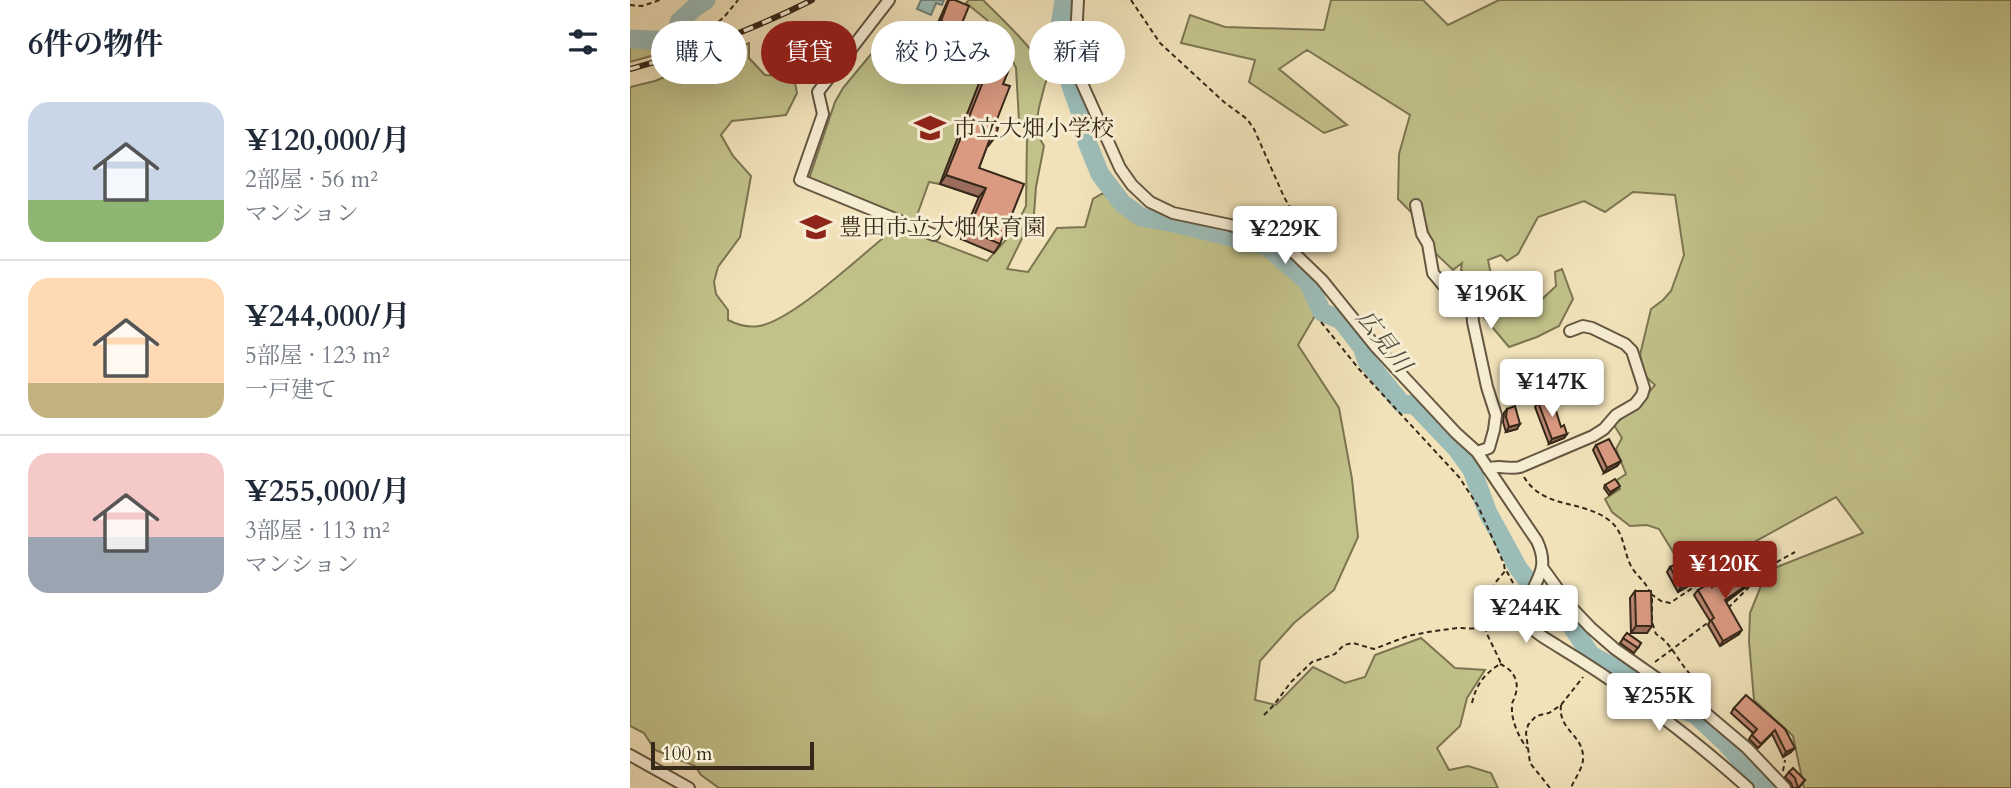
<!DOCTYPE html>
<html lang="ja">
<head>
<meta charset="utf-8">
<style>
	:root { --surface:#fff; --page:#f2f2f3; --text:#1f2937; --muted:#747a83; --line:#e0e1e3; --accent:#8f2418 }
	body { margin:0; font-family:Cardo,"Noto Serif JP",serif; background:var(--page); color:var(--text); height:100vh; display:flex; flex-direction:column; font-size:26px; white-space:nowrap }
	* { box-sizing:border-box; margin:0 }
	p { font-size:23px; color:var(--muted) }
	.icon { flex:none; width:38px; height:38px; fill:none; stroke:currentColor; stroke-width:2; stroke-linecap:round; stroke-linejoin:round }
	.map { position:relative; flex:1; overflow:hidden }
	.side { display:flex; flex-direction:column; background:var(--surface); width:630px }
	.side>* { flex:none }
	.top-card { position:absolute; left:21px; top:21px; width:665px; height:63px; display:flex; gap:14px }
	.scale { position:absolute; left:21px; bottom:18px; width:163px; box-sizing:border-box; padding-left:7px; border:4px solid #362919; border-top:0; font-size:19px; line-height:24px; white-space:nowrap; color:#362919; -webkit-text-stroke:5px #f6ecd2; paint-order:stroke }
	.price { position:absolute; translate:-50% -60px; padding:0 16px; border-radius:7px; background:#fff; color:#222; font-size:23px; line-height:46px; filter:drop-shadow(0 2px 4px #0008) }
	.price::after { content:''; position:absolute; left:50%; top:42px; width:21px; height:16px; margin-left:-10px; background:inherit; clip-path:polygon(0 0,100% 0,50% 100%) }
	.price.selected { background:var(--accent); color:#fff }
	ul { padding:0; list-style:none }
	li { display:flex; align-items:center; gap:21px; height:175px; padding:0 28px }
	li+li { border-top:2px solid var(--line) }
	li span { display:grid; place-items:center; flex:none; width:196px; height:140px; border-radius:21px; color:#555 }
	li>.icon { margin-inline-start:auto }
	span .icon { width:84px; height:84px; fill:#fffc; stroke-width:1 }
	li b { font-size:30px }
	h2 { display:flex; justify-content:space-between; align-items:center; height:84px; padding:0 28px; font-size:30px }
	.tag { padding:0 24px; border-radius:32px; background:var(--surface); box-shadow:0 7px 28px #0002; font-size:24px; line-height:63px }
	.tag.selected { background:var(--accent); color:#fff }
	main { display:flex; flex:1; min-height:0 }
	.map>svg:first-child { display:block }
	.green { fill:#c2c18a; stroke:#7c7552; stroke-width:2 }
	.water { fill:#9cbcb7; stroke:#738178; stroke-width:2 }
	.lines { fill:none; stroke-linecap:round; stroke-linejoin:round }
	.river { stroke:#9cbcb7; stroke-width:19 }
	.minor-casing { stroke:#655741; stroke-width:14 }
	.path { stroke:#362919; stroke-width:2; stroke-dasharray:5 3.5; stroke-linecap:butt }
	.minor { stroke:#f6ecd2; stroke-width:10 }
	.rail-casing { stroke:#362919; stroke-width:6 }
	.rail { stroke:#f6ecd2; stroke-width:3.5; stroke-dasharray:10; stroke-linecap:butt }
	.wall { fill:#bb8470; stroke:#362919; stroke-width:2 }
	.shaded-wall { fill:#996c5b; stroke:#362919; stroke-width:2 }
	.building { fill:#da9a82; stroke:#362919; stroke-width:2 }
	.labels { text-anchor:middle; stroke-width:6; stroke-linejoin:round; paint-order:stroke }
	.poi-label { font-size:23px; fill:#362919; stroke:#f6ecd2; text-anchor:start }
	.water-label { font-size:24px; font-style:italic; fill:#504e40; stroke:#f6ecd2 }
</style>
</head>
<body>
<main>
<section class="side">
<h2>6件の物件<svg class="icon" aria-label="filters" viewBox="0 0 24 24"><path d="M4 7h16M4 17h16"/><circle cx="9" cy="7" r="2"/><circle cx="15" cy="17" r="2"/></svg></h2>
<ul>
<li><span style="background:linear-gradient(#c9d6e8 70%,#8fb573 0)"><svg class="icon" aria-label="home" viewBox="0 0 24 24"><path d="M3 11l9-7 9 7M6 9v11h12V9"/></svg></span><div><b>¥120,000/月</b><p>2部屋 · 56 m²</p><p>マンション</p></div></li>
<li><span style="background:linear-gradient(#ffd9b3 75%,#c2b280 0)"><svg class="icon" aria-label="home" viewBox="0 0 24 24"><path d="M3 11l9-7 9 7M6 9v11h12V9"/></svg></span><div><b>¥244,000/月</b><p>5部屋 · 123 m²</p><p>一戸建て</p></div></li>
<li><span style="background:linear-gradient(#f6c9c9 60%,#9aa5b1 0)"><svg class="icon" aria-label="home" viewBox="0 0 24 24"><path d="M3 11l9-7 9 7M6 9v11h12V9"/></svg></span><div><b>¥255,000/月</b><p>3部屋 · 113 m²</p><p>マンション</p></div></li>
</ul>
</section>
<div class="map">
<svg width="1381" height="788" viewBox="0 0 1381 788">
	<rect width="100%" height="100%" fill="#f1e2b9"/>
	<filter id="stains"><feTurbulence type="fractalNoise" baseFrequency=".00286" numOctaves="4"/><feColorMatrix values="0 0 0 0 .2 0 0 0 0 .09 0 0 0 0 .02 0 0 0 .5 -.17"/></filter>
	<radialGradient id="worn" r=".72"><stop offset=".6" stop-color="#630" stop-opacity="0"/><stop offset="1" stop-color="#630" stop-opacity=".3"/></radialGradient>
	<path class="green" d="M339,0H353C367,14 415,59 417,77C417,80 415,84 414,88C409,109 401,126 414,146L406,187L404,214L377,269L398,272L427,228L455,227L463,199L473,193L496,214L516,224L631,251L671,282L686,314L668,345L709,408L722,479L728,537L704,590L664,623L630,661L625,700L646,705L683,667L715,683L735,677L745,655L791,638L825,668L855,670L837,698L830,726L807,748L819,770L838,766L861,773L868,788H89L71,775L65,766L25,750L14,733L0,726V87L25,81L119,43V58L135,75L155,76L165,83L167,93L156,115L102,121L91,135L103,156L121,176L110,237L88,267L84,282L86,294L98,310V320C108,325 118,328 129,326C161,321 225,261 252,239L248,219L357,261L383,232L396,206L397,137L389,121L386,68L374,42L357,20L336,3Z
		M701,0H793L818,25L869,0H1381V788H1174L1163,736L1124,700L1119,641L1120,613L1137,571L1233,533L1206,497L1059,578L1029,529L1017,525L1000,526L982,512L975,499L990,489L987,480L996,474L986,449L992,438L984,425L1010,403L1025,385L1015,376L1010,355L1021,309L1033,300L1041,291L1054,255L1045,195L1003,192L975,212L954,201L908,217L888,254L877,261L871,255L858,260L861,275C885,280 894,283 911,300L926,286L925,272L932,269L943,299L929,326L907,337L879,347L841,302L840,278L831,270L832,263L823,270L801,249L797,228L768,199L769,154L780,115L677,50L649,69L717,125L694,133L619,82L625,60L551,43L560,15L595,27L694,30Z
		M312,40L337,49L331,64L353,73L310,184L299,182L285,221L179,179L205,102L213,88L251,42L273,43L305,54Z
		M0,43L35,44V52L0,62Z"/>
	<path class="water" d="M291,0H314L312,5L306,3L301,15L287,9Z"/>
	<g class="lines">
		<path class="river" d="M434,0L427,46L457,131V142L470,174L492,203L511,217L544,223L637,246L678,282L692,312L711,320L732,347L737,361L772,404L785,405L826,448L842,470L858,513L888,568L913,600L936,618L961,655L994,673L1006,685L1031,702L1065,714L1096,743L1135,788
			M0,39C17,39 37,44 51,33L49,22L64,8L76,0"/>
		<defs>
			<path id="minor" d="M259,0L188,92L193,114L170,180L304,235
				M448,0L445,58L450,79L490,168L502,185L520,202L543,213L600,225L629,234L663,252L692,280L746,347L826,433L847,452L907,541C922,573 901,581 896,610C895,630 914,637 929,647C997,688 1059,735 1118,788
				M786,205L792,234L798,244L803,273L813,285L822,287L837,298L842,306L843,322L857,387L866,415L864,430L859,448L847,452
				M858,469C869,464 879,470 890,467L963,436L974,429L986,415L1005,404L1012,395L1014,388L1002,351L995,344L962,328L953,326L940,331
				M912,567L940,606L961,628L985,649L1072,710L1117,748L1155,788
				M0,755L59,788"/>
		</defs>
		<use href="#minor" class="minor-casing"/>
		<path class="path" d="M501,0L530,43L594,102L617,119L624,129L654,197L671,226L676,248
			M0,5L12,6L30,0
			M76,33L95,16L108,0
			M833,281L883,292
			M691,322L729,369L829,477L848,506L874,564L875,571
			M894,477C914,510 953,499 980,521C995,533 993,551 1001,566C1006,576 1016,581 1020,593
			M1021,594L1031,601L1040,603L1073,581L1084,578
			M1022,598V622L1026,634C1040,643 1045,655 1055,668C1064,680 1076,689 1081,704
			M1098,608L1118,588L1127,573L1165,552
			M1025,662L1080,621
			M870,664C884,670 890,682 885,696C883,703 882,700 882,707C881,720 889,738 897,748
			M842,703C846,685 854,674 870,664V661L856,632L863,588L865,583L876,570L888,592
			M931,705C928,730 952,734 953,756C954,768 945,777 941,788
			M634,715L643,706L661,682L682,662L705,654L714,645L723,643L744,649L778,636L798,632L827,628L856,629
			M1153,771L1155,760
			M920,788L900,763L896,733L898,725L906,716L919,713L931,705L953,677"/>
		<use href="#minor" class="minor"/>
		<defs>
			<path id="rail" d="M0,69C60,53 127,28 182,0"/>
		</defs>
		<use href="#rail" class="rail-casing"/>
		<use href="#rail" class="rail"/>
	</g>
	<path class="wall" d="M318,0H325L330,28L326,33L307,25Z
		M346,32L358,53L373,84L364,127L365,137L358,146H357L349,168L370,244L364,253L331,239L349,197L310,184L353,73L331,64L339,41Z
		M908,402L937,434L934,438L919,444L905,407Z
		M877,409L887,429L876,432L873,422L874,413Z
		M966,445L991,461L987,466L974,473L963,450Z
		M975,485L988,488L979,495L974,488Z
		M1040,567L1061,581L1058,586L1048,592L1037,572Z
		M1121,582L1117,586L1096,602L1109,634L1090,646L1078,625L1080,621L1064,595L1068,590Z
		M1005,591L1017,633H1001L1000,598Z
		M997,633L1011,643L1004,653L990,643Z
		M1104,708L1155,729L1161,752L1153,757L1142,734L1128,748L1119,739L1123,733L1101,713Z
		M1159,772L1175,780L1169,788H1163L1161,783L1155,777Z"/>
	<path class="shaded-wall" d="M311,21L330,28L326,33L307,25Z
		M338,55L360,64L353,73L331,64Z
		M361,136L365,137L358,146L354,145Z
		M316,175L356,188L349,197L310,184Z
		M890,424L887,429L876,432L879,427Z
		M937,434L934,438L919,444L922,439Z
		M991,461L987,466L974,473L977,468Z
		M1061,581L1058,586L1048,592L1051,587Z
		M1121,582L1117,586L1092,605L1095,600Z
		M1006,626H1022L1017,633H1001Z
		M1112,630L1109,634L1090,646L1093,641Z
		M1165,748L1161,752L1153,757L1156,752Z"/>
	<path class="building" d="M319,0H325L339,6L330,28L311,21Z
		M346,32L363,39L358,53L382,62L373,84L380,86L364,127L368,128L365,137L361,136L349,168L394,184L370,244L338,230L356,188L316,175L360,64L338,55Z
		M922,398L931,427L934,425L937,434L922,439L908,402Z
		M885,406L890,424L879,427L876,417L877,409Z
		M979,439L991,461L977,468L966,445Z
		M985,479L990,486L980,492L975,485Z
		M1050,562L1061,581L1051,587L1040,567Z
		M1108,563L1121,582L1095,600L1112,630L1093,641L1081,620L1084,618L1068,590L1080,583L1082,587Z
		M1005,591H1021L1022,626H1006Z
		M997,633L1011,643L1008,648L993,638Z
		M1116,695L1155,729L1165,748L1156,752L1145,730L1131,744L1122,735L1127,729L1104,708Z
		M1163,768L1175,780L1168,788L1165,778L1159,772Z"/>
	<defs>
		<symbol id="school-bare" viewBox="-9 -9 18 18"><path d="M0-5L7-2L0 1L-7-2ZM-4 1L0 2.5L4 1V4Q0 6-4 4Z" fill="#8f2418" stroke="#f6ecd2" stroke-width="2.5" paint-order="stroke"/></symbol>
	</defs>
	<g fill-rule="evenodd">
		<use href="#school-bare" x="278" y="106" width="44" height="44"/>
		<use href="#school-bare" x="164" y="205" width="44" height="44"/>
	</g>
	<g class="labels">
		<g class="poi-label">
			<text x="323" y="136">市立大畑小学校</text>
			<text x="209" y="235">豊田市立大畑保育園</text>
		</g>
		<g class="water-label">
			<text transform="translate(754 341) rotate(52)" y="8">広見川</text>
		</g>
	</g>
	<rect width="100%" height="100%" filter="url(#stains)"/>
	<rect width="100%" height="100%" fill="url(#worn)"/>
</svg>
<div class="scale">100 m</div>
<b class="price" style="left:655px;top:266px">¥229K</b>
<b class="price" style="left:861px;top:331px">¥196K</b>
<b class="price" style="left:922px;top:419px">¥147K</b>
<b class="price selected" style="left:1095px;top:601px">¥120K</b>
<b class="price" style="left:896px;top:645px">¥244K</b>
<b class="price" style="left:1029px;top:733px">¥255K</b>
<div class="top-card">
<a class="tag">購入</a>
<a class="tag selected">賃貸</a>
<a class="tag">絞り込み</a>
<a class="tag">新着</a>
</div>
</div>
</main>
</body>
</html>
